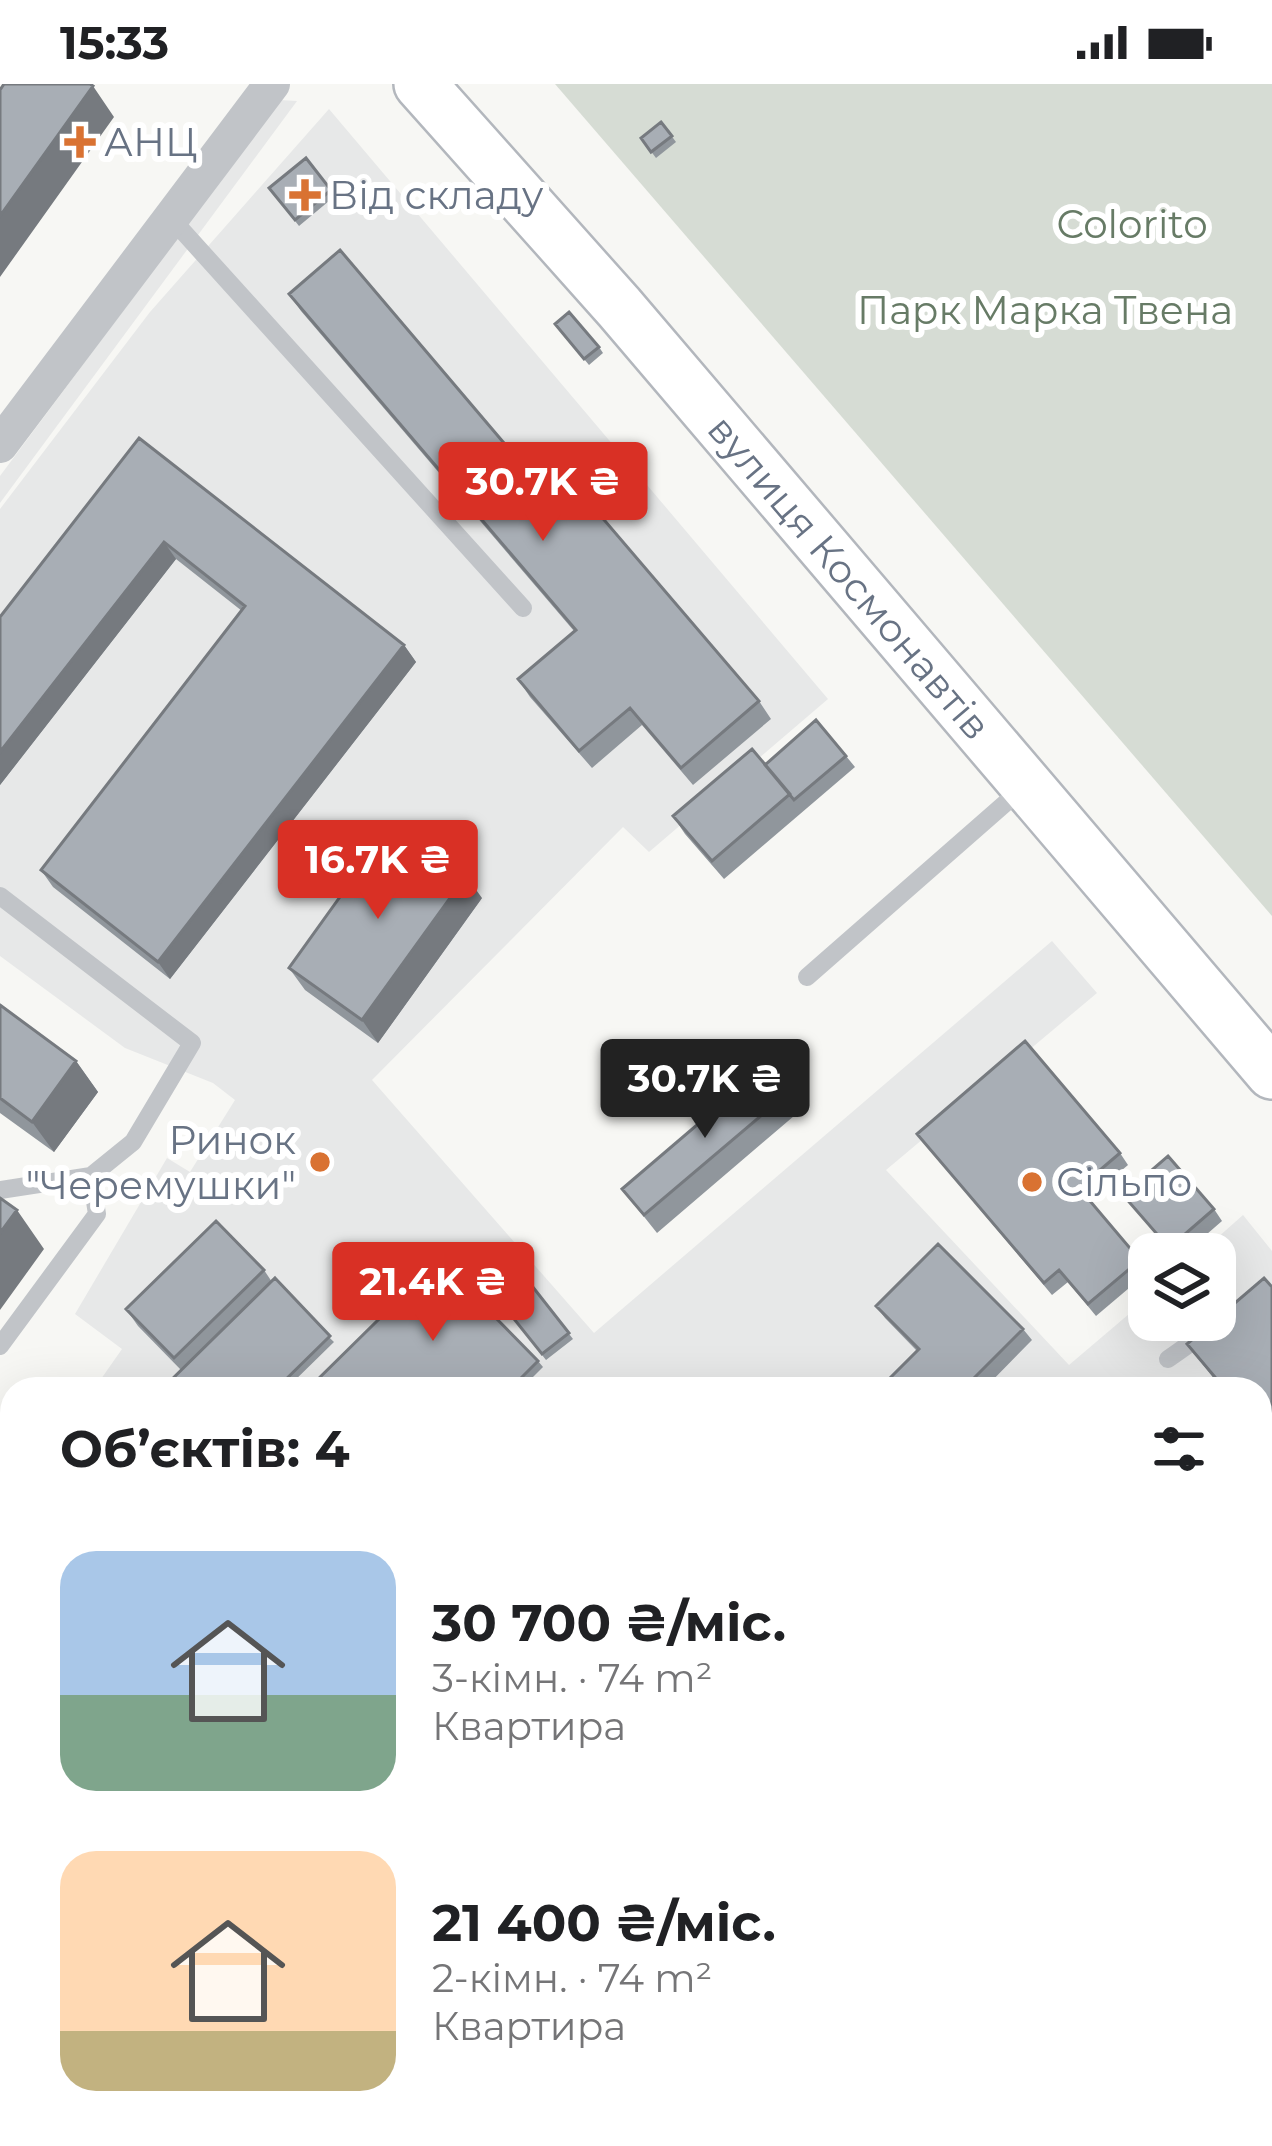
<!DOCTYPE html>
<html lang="uk">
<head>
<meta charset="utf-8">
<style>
	:root { --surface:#fff; --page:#f2f2f2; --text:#202124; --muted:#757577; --accent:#d93025 }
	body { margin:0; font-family:Montserrat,sans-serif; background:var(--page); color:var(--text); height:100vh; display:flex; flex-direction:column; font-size:45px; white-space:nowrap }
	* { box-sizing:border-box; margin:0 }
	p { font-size:39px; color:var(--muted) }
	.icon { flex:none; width:66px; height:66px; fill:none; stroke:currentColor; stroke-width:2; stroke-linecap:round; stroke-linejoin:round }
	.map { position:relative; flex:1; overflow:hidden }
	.panel { position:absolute; left:0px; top:1293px; width:1272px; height:771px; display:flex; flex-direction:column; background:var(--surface); border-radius:36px 36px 0 0; box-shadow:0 12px 48px #0002 }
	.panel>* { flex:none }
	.fabs { position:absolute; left:1128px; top:1149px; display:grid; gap:24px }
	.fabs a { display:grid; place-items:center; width:108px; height:108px; border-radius:24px; background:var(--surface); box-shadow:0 12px 48px #0002; font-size:60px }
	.price { position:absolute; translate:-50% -102px; padding:0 27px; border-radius:12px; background:var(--accent); color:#fff; font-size:39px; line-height:78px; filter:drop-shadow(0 3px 6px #0008) }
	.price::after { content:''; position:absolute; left:50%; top:72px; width:36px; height:27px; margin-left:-18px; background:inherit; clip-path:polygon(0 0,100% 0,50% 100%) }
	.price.on { background:#222; color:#fff }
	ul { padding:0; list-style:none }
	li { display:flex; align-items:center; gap:36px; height:300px; padding:0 60px }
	li span { display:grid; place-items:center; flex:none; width:336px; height:240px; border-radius:36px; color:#555 }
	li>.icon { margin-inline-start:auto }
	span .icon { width:144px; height:144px; fill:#fffc; stroke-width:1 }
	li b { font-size:51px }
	h2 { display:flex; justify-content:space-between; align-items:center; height:144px; padding:0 60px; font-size:51px }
	.status { display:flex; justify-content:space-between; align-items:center; height:84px; padding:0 60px; background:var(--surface); direction:ltr }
	.status svg { height:33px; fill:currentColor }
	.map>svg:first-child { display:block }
	.built { fill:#e7e8e8 }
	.green { fill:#d6dcd4 }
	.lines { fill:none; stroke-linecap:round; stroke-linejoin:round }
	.secondary-casing { stroke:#b3b7bd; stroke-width:56 }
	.lane { stroke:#c1c4c8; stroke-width:18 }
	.street { stroke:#c1c4c8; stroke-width:36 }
	.secondary { stroke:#fff; stroke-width:51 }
	.wall { fill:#90969c }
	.shaded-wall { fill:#767a7f }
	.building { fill:#a8aeb5; stroke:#767a7f; stroke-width:3 }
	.poi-dot { fill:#d97232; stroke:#fff; stroke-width:4.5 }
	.labels { text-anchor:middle; stroke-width:12; stroke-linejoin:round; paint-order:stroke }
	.poi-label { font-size:39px; fill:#687384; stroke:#fff; text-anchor:start }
	.park-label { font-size:39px; fill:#677b66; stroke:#fff }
	.street-label { font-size:39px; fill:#687384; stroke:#fff }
</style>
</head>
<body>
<div class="status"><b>15:33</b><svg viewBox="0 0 49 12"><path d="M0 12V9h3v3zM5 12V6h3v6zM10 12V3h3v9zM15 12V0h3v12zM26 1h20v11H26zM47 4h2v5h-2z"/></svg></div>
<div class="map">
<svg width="1272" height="2062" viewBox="0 0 1272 2062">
	<rect width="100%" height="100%" fill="#f7f7f4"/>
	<path class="built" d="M280,16L297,17L0,419V392Z
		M329,25L828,615L649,768L623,743L372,996L594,1249L1052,857L1097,909L886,1086L1069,1281L1149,1213V1236H1215V1170H1199L1243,1131L1272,1167V2062H958L945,2052H1260V1305H94L122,1265L75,1230L167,1074L190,1088L235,1016L213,999L125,964L0,872V425L150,228Z
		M12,1419V2052H691L685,2062H0V1435Z"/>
	<path class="green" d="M555,0H1272V832Z"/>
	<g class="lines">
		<defs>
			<g id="secondary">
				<path id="s1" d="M420,0L619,223L1272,989"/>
			</g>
		</defs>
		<use href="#secondary" class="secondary-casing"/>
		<path class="lane" d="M170,133L523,524
			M0,812L192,959L133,1058L91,1092L0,1106
			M807,893L1025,702
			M0,1262L97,1130L91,1092
			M1168,1275L1205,1249
			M0,2009L12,2018
			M55,2052L67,2062
			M678,2052L692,2062
			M580,2062L587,2052"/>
		<path class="street" d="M0,361L272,0"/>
		<use href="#secondary" class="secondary"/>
	</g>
	<path class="wall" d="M661,38L676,58L656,74L641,54Z
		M306,74L335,112L299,142L269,104Z
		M289,210L532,392L759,617L771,635L693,701L642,641L592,684L530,613L518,595L574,547L301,227Z
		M555,240L599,263L603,269L589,281Z
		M139,354L404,561L416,578L170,895L53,803L41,786L242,527L176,475L0,701V533Z
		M846,672L855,683L724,795L685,750L673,732L765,681Z
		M482,814L378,959L305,906L289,884Z
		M0,921L76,977L98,1008L54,1068L0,1029Z
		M788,1009L801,1026L657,1149L622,1105Z
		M917,1050L1120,1069L1128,1081L1088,1115L1148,1188L1096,1232L1068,1198L1052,1211Z
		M1123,1111L1214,1125L1222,1137L1184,1170H1173Z
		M514,1179L573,1255L546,1276L487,1201Z
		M264,1186L272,1198L334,1258L286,1305H162L181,1286L138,1242L126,1225Z
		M1272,1203V1364L1260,1350V1305H1222L1187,1260Z
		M876,1222L1023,1245L1032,1256L984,1305H887L884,1300L917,1267L885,1234Z
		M538,1277L543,1283L521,1305H308Z
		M0,1677L12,1686V1958L0,1949Z
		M746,2052H907L914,2062H759Z
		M1057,2052H1187L1180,2062H1050Z"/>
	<path class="shaded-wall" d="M93,2L114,33L0,193V132Z
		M164,458L176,475L0,701V668Z
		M404,561L416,578L170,895L158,878Z
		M466,792L482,814L378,959L362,936Z
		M76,977L98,1008L54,1068L32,1038Z
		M17,1126L44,1165L0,1226V1149Z
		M1272,1894V1929L1260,1946V1911Z
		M880,2052H907L914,2062H872Z
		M1162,2052H1187L1180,2062H1155Z"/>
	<path class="building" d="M4,0H90L93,2L0,132V6Z
		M661,38L672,52L651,68L641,54Z
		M306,74L331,106L295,136L269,104Z
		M340,166L532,392L552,375L759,617L681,684L630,624L579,667L518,595L576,546L289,210Z
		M569,228L599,263L584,275L555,240Z
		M139,354L404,561L158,878L41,786L245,522L164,458L0,668V533Z
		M816,636L846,672L794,716L765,681Z
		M752,665L790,710L712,777L673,732Z
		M393,739L466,792L362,936L289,884Z
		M0,921L76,977L32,1038L0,1014Z
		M1025,957L1120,1069L1079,1104L1140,1176L1088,1220L1059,1186L1044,1199L917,1050Z
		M766,982L788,1009L644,1131L622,1105Z
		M1168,1072L1214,1125L1169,1164L1123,1111Z
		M0,1114L17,1126L0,1149Z
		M216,1137L264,1186L174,1274L126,1225Z
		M938,1160L1023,1245L963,1305H889L884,1300L919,1265L876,1222Z
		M439,1176L538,1277L510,1305H308Z
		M514,1179L569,1249L542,1270L487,1201Z
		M275,1194L330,1252L276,1305H162Z
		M1264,1194L1272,1203V1361L1260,1347V1305H1225L1187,1260Z
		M12,1560V1623L0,1615V1576Z
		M0,1677L12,1686V1952L0,1944Z
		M1260,1738L1272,1746V1894L1260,1911Z
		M765,2052H880L872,2062H778Z
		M1057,2052H1122L1136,2062H1050Z
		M1133,2052H1162L1155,2062H1147Z"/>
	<g class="poi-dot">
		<path d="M74 40h12v12h12v12h-12v12h-12v-12h-12v-12h12z"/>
		<path d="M299 93h12v12h12v12h-12v12h-12v-12h-12v-12h12z"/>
		<circle cx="320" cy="1078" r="12"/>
		<circle cx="1032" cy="1098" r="12"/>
	</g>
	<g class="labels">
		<g class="poi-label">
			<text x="104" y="72">АНЦ</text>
			<text x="329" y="125">Від складу</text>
			<text x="296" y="1070" text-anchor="end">Ринок<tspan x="296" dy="45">"Черемушки"</tspan></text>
			<text x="1056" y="1112">Сільпо</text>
		</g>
		<g class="park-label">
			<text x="1132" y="154">Colorito</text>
			<text x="1045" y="240">Парк Марка Твена</text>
		</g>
		<g class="street-label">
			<text dy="14" stroke="none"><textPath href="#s1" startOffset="654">вулиця Космонавтів</textPath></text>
		</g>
	</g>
</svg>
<div class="fabs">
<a><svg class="icon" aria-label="layers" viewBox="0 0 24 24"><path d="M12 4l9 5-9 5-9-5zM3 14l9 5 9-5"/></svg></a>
</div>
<b class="price" style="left:543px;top:460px">30.7K ₴</b>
<b class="price" style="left:378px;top:838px">16.7K ₴</b>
<b class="price on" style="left:705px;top:1057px">30.7K ₴</b>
<b class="price" style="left:433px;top:1260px">21.4K ₴</b>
<section class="panel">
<h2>Об’єктів: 4<svg class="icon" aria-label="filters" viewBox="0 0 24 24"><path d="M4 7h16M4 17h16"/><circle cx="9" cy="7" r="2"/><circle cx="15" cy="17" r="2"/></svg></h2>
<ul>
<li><span style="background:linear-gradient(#a9c7e8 60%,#7fa58c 0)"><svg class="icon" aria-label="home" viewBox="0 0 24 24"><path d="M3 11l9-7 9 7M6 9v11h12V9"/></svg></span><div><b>30 700 ₴/міс.</b><p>3-кімн. · 74 m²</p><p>Квартира</p></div></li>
<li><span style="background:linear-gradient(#ffd9b3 75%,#c2b280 0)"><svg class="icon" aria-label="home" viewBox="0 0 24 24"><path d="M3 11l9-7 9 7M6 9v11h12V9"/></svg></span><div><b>21 400 ₴/міс.</b><p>2-кімн. · 74 m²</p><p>Квартира</p></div></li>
</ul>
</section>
</div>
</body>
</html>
